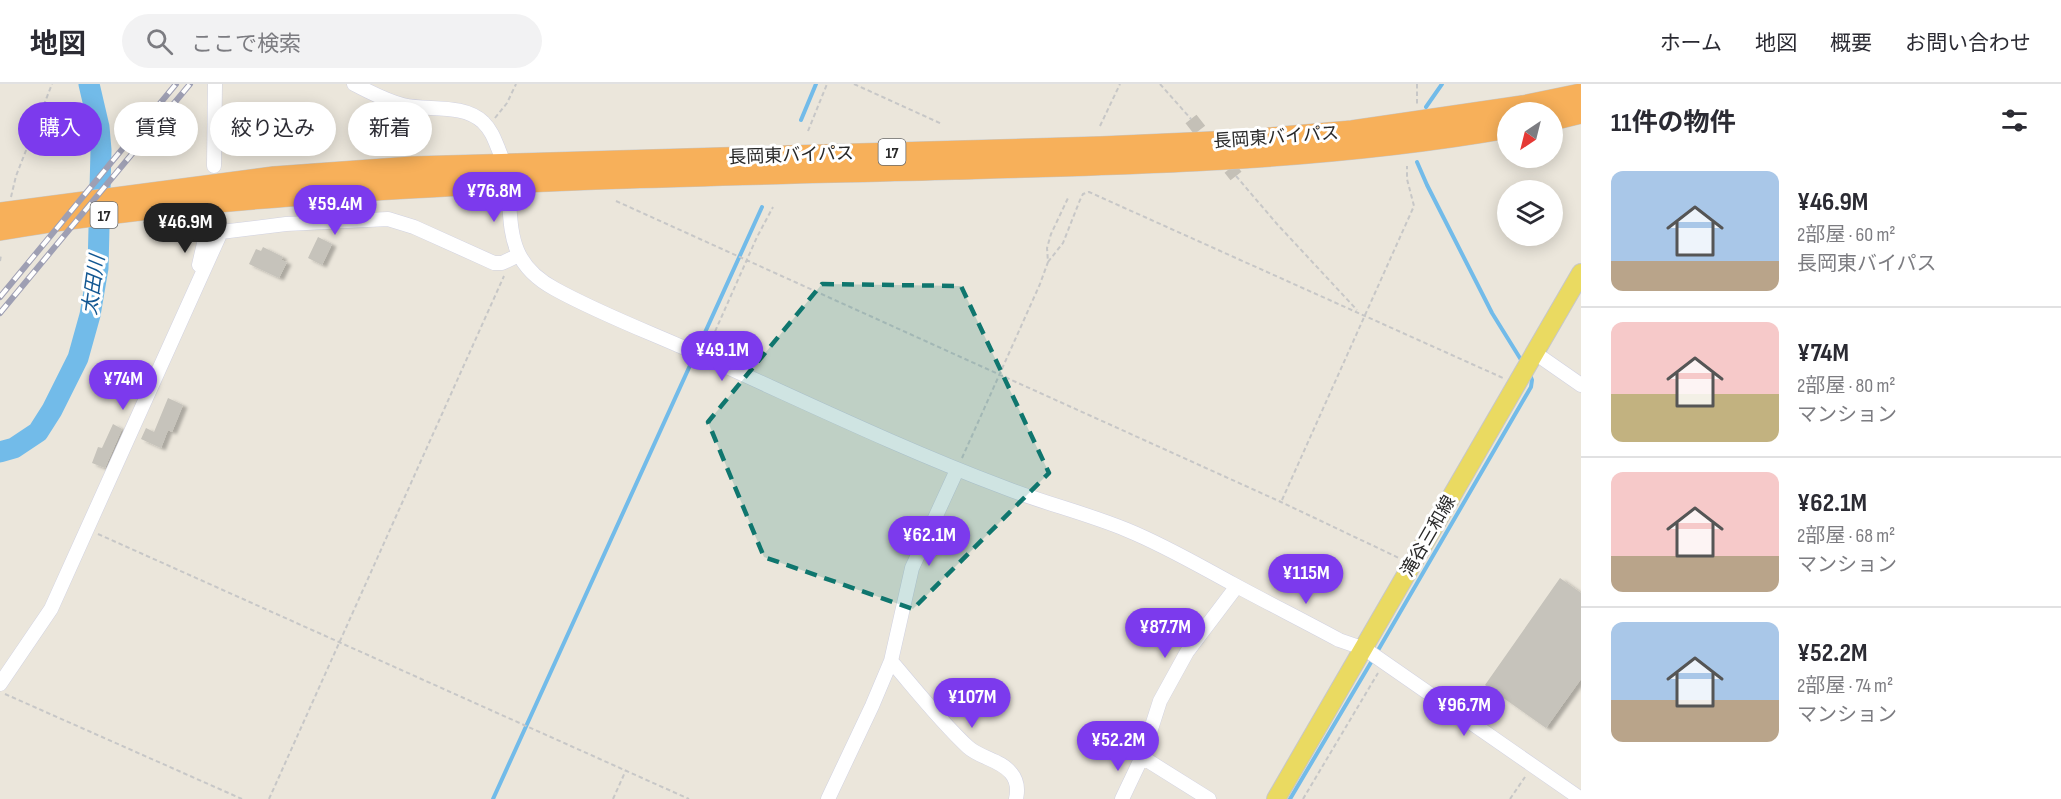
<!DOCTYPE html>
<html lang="ja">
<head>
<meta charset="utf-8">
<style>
	:root { --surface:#fff; --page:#f2f2f3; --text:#2b2b33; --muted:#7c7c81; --line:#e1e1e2; --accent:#7c3aed }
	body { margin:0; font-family:"Sofia Sans Condensed","Noto Sans JP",sans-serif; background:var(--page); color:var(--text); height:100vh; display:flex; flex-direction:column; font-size:22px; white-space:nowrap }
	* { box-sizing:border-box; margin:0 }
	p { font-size:20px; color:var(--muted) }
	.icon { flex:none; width:33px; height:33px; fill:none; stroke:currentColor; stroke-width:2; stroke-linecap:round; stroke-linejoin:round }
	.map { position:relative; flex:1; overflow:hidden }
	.drawer { display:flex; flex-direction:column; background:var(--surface); width:480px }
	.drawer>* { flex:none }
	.top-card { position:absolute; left:18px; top:18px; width:570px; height:54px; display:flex; gap:12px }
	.needle { width:39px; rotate:215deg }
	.buttons { position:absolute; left:1497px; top:18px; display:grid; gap:12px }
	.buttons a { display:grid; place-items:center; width:66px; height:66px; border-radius:50%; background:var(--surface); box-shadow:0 3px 15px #0003; font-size:30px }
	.price { position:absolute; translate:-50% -51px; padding:0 14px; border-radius:21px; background:var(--accent); color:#fff; font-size:20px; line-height:39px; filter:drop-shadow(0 2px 3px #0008) }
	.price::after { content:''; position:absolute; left:50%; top:36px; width:18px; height:14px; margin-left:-9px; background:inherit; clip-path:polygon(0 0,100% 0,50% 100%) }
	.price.active { background:#222; color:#fff }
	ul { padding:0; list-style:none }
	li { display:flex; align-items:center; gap:18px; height:150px; padding:0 30px }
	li+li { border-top:2px solid var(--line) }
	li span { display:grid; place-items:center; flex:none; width:168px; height:120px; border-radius:12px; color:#555 }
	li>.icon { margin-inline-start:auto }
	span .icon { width:72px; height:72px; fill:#fffc; stroke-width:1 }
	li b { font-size:26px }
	h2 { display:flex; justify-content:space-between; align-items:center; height:72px; padding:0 30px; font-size:26px }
	.chip { padding:0 21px; border-radius:27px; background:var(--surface); box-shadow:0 3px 15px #0003; font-size:21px; line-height:54px }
	.chip.active { background:var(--accent); color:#fff }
	header { display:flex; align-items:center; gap:36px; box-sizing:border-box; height:84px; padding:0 30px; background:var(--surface); border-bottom:2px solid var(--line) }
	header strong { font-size:28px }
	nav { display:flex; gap:33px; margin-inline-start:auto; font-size:21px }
	.search { width:420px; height:54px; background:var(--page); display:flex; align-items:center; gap:15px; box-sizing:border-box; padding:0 21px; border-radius:33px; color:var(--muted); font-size:22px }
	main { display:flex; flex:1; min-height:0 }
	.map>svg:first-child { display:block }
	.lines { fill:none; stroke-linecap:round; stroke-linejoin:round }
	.stream { stroke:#72bbe9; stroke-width:4 }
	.river { stroke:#72bbe9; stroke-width:21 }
	.building { fill:#c6c3bb; filter:url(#shadow) }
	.minor-tunnel { stroke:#c4c0b7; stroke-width:14; stroke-dasharray:14 7; stroke-linecap:butt }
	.minor-casing { stroke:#d1d2e1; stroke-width:15 }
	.major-casing { stroke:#c7c7c7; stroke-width:20 }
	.highway-casing { stroke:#c7c7c7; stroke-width:22 }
	.path { stroke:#c7c7c7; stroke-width:2; stroke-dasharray:4.5 3; stroke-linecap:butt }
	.minor { stroke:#fff; stroke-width:14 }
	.major { stroke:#eada61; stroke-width:18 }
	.highway { stroke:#f7b05a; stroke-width:21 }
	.rail-casing { stroke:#9e9fb3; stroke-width:6 }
	.rail { stroke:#fff; stroke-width:4; stroke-dasharray:11; stroke-linecap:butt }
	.marked { fill:#0f766e; fill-opacity:0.2; stroke:#0f766e; stroke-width:4.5; stroke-dasharray:12 8; stroke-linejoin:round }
	.labels { text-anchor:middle; stroke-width:6; stroke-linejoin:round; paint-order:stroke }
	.shield { fill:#fff; stroke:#696969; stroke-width:1.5 }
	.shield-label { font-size:16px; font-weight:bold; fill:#292929 }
	.street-label { font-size:18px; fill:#292929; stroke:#fff }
	.water-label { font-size:20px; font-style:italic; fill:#135893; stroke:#fff }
</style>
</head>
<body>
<header>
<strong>地図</strong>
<div class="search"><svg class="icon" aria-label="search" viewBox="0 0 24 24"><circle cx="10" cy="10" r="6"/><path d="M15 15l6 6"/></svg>ここで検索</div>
<nav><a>ホーム</a><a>地図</a><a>概要</a><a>お問い合わせ</a></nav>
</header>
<main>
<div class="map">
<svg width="1581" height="715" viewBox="0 0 1581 715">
	<defs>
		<filter id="shadow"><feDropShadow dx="4.5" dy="2.5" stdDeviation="1.5" flood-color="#0004"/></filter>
	</defs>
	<rect width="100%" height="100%" fill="#ebe6db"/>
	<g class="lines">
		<path class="stream" d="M1426,23L1442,0
			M801,36L816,0
			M1417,78L1427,101L1492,229L1523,279
			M1377,568L1531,303L1532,296L1530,291
			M493,715L762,123
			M1290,715L1373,575"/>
		<path class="river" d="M0,368L14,364L38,348L52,326L78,274L90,231L98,184L101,66L99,43L89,0"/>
	</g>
	<path class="building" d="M318,153L332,160L322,181L308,174Z
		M263,163L283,173L281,176L287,178L279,194L249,180L256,165L261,167Z
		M168,314L183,321L172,348L168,346L161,364L141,355L146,344L154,348Z
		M113,340L122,345L105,384L92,379L98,363L102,364Z
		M1560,494L1581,509V595L1546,644L1485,601Z"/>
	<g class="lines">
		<path class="minor-tunnel" d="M1191,35L1236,92"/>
		<defs>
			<path id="minor" d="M354,0C370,8 386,17 403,21C428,27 463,19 483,38C491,46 494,54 498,64C522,119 490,170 555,205C604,232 657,251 707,274C805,318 902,365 1003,403C1043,419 1086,429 1127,446C1164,461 1198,481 1233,500C1268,519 1304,537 1339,556L1365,565L1581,715
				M214,82L215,0
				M199,181L208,142
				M1535,269L1581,301
				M891,577C916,606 940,637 968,663C980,674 1001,676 1011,689C1017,696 1018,706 1016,715
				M0,600L51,525L221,148L286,140L388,135L414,143L494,179H502L519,171
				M1142,673L1209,715
				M828,715L872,622L891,577L912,484L957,386
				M1122,715L1142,673L1160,617L1187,568L1237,502"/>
			<path id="major" d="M1276,715L1581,189"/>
			<path id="highway" d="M1552,36L1581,29
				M0,129L274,93L412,83L1101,63L1235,57L1352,47L1523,22L1581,10
				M0,146C135,123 272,112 408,104C590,93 773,90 955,85C1139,80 1325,76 1508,44"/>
		</defs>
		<use href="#minor" class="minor-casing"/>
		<use href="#major" class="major-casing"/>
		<use href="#highway" class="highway-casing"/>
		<path class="path" d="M854,0L942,40
			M1160,0L1191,35
			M1417,0V21
			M495,34L507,19L516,0
			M1100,42L1120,0
			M808,47L827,0
			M1236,92L1277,140L1357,226
			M11,113L16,92L52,0
			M616,117L1281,418L1399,474
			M0,177L1,171
			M1048,178L1063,159L1080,116L1083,110L1089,108L1503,294
			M709,261L757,153L773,123
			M962,374L1040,200L1048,178L1047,164L1051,150L1068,114
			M1282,416L1414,122L1407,95V82
			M98,450L689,715
			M5,610L242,715
			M269,715L504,192
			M613,715L626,686
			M1303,715L1378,589
			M1510,715L1525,693"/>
		<use href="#minor" class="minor"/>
		<use href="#major" class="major"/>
		<use href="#highway" class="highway"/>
		<defs>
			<path id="rail" d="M0,213L176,0
				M0,229L190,0"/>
		</defs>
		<use href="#rail" class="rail-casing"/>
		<use href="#rail" class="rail"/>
	</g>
	<path class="marked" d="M822,200L961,202L1049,389L913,525L764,473L708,338Z"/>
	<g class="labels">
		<g class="shield">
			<rect x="878.5" y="55" width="27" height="26" rx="4.5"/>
			<rect x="90.5" y="118" width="27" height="26" rx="4.5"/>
		</g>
		<g class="shield-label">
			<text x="892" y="74">17</text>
			<text x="104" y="137">17</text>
		</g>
		<g class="street-label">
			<text transform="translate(1276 53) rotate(-4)" y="6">長岡東バイパス</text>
			<text transform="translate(791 71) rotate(-2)" y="6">長岡東バイパス</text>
			<text transform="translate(1428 452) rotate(-60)" y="6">滝谷三和線</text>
		</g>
		<g class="water-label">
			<text transform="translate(93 201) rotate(-82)" y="7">太田川</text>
		</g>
	</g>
</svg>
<div class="buttons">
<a><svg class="needle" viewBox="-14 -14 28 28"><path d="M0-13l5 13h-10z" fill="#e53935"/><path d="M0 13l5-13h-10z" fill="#7c7c81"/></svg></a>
<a><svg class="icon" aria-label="layers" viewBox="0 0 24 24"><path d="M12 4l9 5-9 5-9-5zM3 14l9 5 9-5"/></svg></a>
</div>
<b class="price" style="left:494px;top:139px">¥76.8M</b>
<b class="price" style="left:335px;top:152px">¥59.4M</b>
<b class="price active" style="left:185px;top:170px">¥46.9M</b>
<b class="price" style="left:722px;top:298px">¥49.1M</b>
<b class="price" style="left:123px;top:327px">¥74M</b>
<b class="price" style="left:929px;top:483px">¥62.1M</b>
<b class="price" style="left:1306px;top:521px">¥115M</b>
<b class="price" style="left:1165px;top:575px">¥87.7M</b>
<b class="price" style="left:972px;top:645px">¥107M</b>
<b class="price" style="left:1464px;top:653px">¥96.7M</b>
<b class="price" style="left:1118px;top:688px">¥52.2M</b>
<div class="top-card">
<a class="chip active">購入</a>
<a class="chip">賃貸</a>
<a class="chip">絞り込み</a>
<a class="chip">新着</a>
</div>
</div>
<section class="drawer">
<h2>11件の物件<svg class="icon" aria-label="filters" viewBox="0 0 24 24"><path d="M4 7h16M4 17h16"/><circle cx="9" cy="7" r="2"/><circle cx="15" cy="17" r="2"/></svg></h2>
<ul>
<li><span style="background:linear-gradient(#a9c7e8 75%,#b9a48a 0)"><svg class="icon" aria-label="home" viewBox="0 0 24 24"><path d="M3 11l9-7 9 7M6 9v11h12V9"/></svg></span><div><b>¥46.9M</b><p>2部屋 · 60 m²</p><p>長岡東バイパス</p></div></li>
<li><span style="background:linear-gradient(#f6c9c9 60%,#c2b280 0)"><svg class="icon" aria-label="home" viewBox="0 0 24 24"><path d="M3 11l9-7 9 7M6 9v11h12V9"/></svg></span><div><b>¥74M</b><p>2部屋 · 80 m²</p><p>マンション</p></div></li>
<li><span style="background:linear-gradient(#f6c9c9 70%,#b9a48a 0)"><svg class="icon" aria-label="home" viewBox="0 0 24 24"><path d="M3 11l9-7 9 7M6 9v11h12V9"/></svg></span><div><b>¥62.1M</b><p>2部屋 · 68 m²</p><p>マンション</p></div></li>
<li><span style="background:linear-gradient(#a9c7e8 65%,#b9a48a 0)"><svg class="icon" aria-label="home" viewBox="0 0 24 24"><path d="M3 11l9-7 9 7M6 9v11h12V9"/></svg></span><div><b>¥52.2M</b><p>2部屋 · 74 m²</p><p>マンション</p></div></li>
</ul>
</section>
</main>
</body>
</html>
